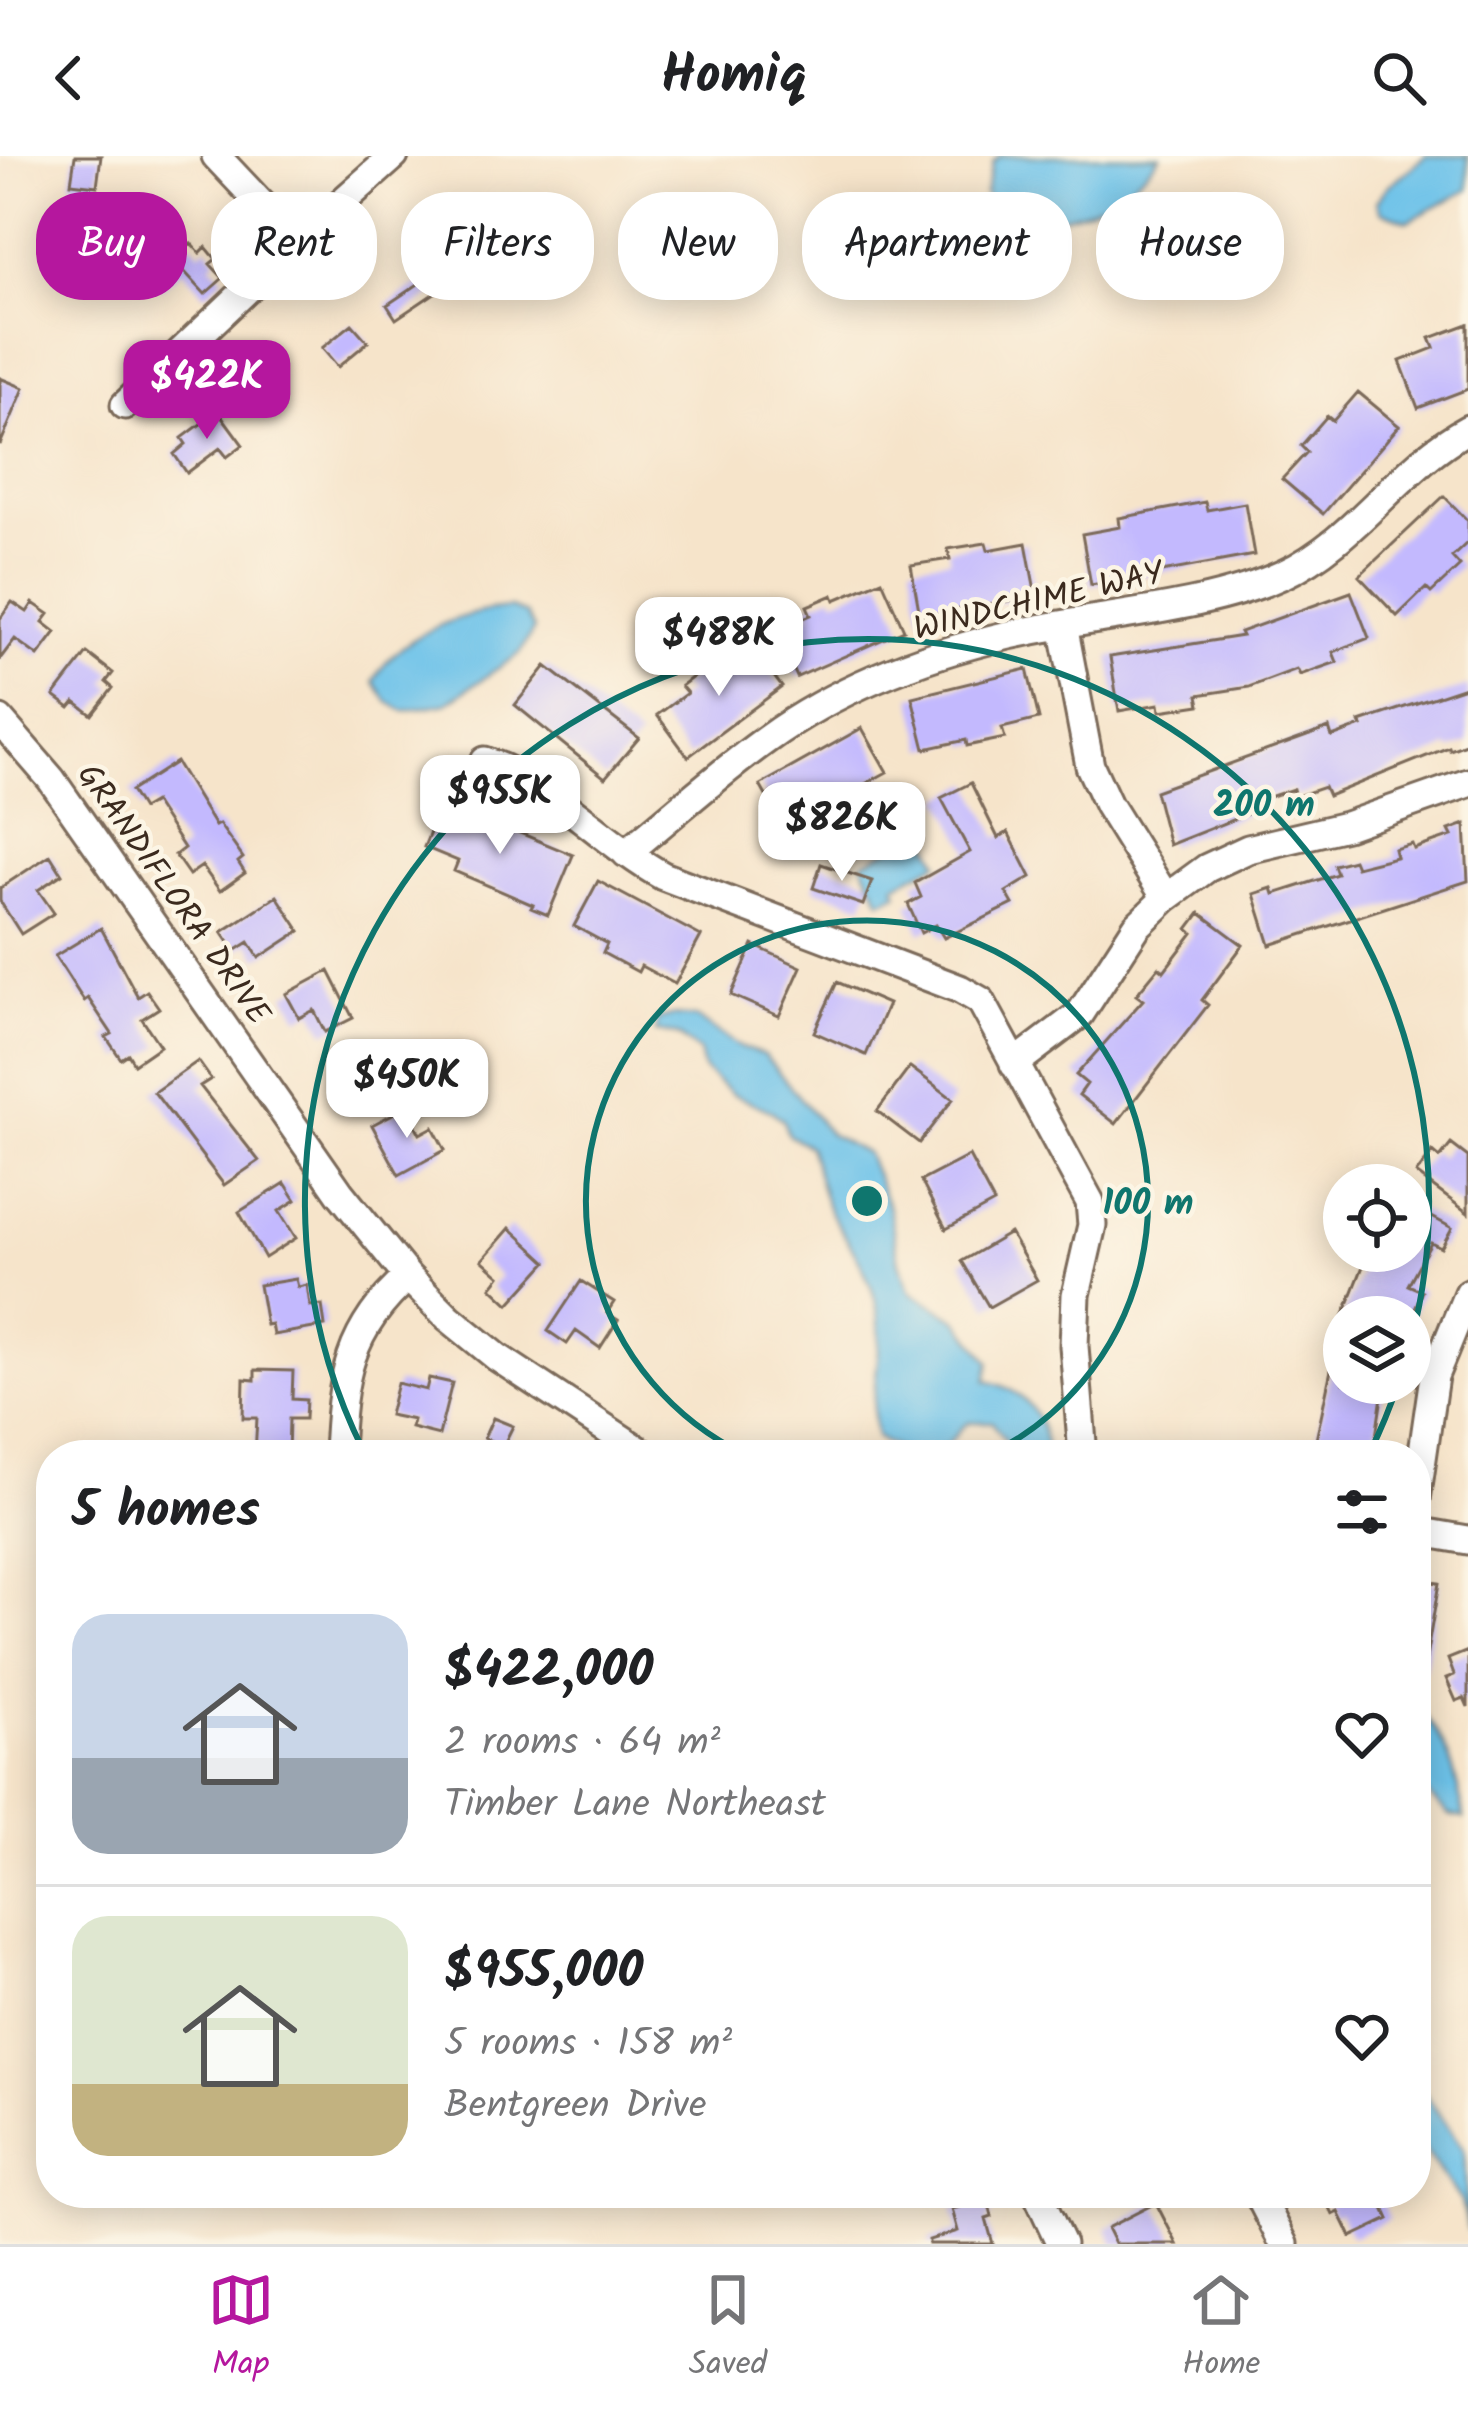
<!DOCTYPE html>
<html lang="en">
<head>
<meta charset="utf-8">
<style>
	:root { --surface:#fff; --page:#f6f6f6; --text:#202124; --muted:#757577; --line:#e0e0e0; --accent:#b5179e }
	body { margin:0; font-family:Kalam,sans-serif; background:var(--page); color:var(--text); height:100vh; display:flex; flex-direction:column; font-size:45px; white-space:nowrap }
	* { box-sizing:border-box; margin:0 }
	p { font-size:39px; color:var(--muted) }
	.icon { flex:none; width:66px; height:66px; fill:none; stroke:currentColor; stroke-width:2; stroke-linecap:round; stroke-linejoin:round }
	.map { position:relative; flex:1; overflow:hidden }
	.panel { position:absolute; left:36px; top:1284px; width:1395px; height:768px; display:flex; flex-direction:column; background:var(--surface); border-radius:48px; box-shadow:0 6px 30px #0003 }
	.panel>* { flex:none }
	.hud { position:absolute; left:36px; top:36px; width:1398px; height:108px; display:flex; gap:24px }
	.controls { position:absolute; left:1323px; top:1008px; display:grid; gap:24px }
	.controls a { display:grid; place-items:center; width:108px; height:108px; border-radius:50%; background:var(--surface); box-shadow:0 6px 30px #0003; font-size:60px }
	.price { position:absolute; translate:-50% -102px; padding:0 27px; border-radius:24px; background:#fff; color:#222; font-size:39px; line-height:78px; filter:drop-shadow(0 3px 6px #0008) }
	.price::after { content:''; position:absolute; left:50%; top:72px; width:36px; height:27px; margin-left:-18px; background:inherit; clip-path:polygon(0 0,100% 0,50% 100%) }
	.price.current { background:var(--accent); color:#fff }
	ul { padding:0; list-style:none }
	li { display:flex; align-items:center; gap:36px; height:300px; padding:0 36px }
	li+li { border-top:3px solid var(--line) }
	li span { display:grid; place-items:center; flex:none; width:336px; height:240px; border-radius:36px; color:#555 }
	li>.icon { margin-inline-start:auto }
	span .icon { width:144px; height:144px; fill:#fffc; stroke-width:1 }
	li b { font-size:51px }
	h2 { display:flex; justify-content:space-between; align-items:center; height:144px; padding:0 36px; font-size:51px }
	.tag { padding:0 42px; border-radius:48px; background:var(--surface); box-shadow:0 6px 30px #0003; font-size:42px; line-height:108px }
	.tag.current { background:var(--accent); color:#fff }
	header { display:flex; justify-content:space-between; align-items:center; height:156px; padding:0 36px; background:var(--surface); font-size:54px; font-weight:800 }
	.menu { display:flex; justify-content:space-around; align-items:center; height:168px; border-top:3px solid var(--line); background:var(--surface); font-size:33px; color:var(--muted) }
	.menu a { display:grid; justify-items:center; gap:6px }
	.menu .current { color:var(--accent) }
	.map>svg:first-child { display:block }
	.water { fill:#6dc2e9; stroke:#547684; stroke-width:3 }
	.building { fill:#c3b9fe }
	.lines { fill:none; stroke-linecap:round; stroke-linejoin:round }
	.minor-casing { stroke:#7c6b5a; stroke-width:33 }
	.minor { stroke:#fff; stroke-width:27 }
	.ring { fill:none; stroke:#0f766e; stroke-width:6 }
	.labels { text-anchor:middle; stroke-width:9; stroke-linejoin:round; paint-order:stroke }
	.street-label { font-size:33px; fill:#3b2a1e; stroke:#fcf5e5 }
	.centre { fill:#0f766e; stroke:#fcf5e5; stroke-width:6 }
	.ring-label { font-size:36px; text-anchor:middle; font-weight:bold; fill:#0f766e; stroke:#fcf5e5; stroke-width:9; stroke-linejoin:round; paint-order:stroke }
</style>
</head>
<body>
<header><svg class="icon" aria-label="back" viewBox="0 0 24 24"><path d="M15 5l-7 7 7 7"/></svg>Homiq<svg class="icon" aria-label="search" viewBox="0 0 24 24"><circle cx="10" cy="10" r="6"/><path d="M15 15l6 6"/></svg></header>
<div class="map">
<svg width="1468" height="2088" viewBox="0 0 1468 2088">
	<rect width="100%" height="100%" fill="#fcf5e5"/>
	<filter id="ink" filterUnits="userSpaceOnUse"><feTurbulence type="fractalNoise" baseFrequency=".00833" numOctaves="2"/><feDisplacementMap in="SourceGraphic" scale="24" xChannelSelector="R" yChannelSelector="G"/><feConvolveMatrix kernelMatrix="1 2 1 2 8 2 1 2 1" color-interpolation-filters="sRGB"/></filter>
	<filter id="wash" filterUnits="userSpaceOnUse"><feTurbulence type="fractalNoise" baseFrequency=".004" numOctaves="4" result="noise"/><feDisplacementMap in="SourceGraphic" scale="48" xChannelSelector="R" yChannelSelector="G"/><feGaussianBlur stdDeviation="2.7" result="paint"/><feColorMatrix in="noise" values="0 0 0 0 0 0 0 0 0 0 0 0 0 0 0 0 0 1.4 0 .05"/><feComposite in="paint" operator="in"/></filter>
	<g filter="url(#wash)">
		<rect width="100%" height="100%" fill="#f6e4ca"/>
		<path class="water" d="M1000,0H1160C1119,50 1071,66 1007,66L985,37L993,6Z
			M1426,0H1468V34L1408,65L1381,55L1377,45L1388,30Z
			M510,452L526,458L534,473L519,498L447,547L404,555L387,545L374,525C396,480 464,455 510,452Z
			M913,656L939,706L895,729L898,737L881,745L862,707L892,691L883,671Z
			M672,860L696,862L740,891L764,899L830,978L867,998L889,1052L899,1107L911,1136L958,1164L990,1206L986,1225C1025,1233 1045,1262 1047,1299H1015L992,1266H969C960,1272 956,1279 949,1287C929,1306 896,1295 876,1281C867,1237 886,1194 877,1152C870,1117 851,1090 833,1061C821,1041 817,1012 809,990L788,979L783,964L773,956L732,938L703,913L699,896L678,879L656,876L657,864Z
			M1416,1551C1447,1580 1457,1622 1464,1662L1449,1659L1424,1635H1416Z
			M1416,1925L1464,1994L1468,2075L1461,2045L1425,1995L1416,1973Z"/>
		<g id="blocks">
			<path class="building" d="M75,0H101L97,30L71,27Z
				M498,45L513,67L465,101L450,80Z
				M191,87L200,97L206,91L216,103L210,108L223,122L205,138L183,114L160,133L152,123Z
				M436,116L445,130L396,163L387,149Z
				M352,168L368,186L338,211L322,192Z
				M1468,168V233L1418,252L1400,205L1434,192L1430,182Z
				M0,222L24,232L0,289Z
				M1358,236L1399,270L1323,358L1282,323L1307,296L1301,290L1327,260L1333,265Z
				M218,255L243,289L227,301L220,292L187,317L174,298L186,288L182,282Z
				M1444,340L1468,365V386L1452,401L1460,410L1431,437L1426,432L1397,460L1359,420Z
				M1205,346L1207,354L1245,347L1254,399L1091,429L1082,378L1120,371L1119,362Z
				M986,387L988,394L1026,387L1036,440L920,460L911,409L950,403L948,393Z
				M882,424L904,474L797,521L776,474L811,459L807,450L833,439L835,444Z
				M1351,436L1369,482L1333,496L1337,506L1300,519L1297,513L1249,531L1198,539L1200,549L1160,555L1159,548L1119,555L1110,501L1242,480L1240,476Z
				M12,446L27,456L33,447L49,458L43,466L56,476L38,500L15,483L0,503V463Z
				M749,487L782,531L688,601L657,559L687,537L681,530L714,505L718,511Z
				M87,497L113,517L106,526L113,532L92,559L75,546L70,552L54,540Z
				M546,510L639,582L605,622L515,549Z
				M1027,513L1039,563L1002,572L1005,582L967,590L966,584L925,593L912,541Z
				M1468,530V587L1450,594L1449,591L1328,640L1324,631L1295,641L1293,633L1257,645L1260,653L1169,689L1155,635L1329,572L1332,581L1362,570L1360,566Z
				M862,572L887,616L854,634L859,643L824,663L821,657L787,677L760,629Z
				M176,606L215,670L219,668L243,702L238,706L245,717L220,735L202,710L189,719L175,699L184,692L154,646L142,653L131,635Z
				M971,627L998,682L1008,676L1031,721L1006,736L1013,748L944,782L936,769L921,777L908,748L921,741L915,727L970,696L941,642Z
				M443,645L573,699L548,759L531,752L533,749L454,715L458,705L424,691Z
				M1465,668L1468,725L1270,789L1254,738L1272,732L1274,738L1337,718L1334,709L1353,704L1356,711L1396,701L1394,693L1412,688L1414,693L1452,680L1449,674Z
				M50,699L62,718L38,734L54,757L21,778L0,745V732Z
				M821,708L872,725L863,749L813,732Z
				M598,725L701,780L675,828L641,810L638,816L603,797L607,788L574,770Z
				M277,740L300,775L259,802L249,786L235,795L222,776Z
				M1200,757L1243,789L1202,844L1208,849L1116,968L1079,939L1087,928L1076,919L1143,844L1136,839L1159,811L1164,815L1193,777L1188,773Z
				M101,772L138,841L147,835L159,852L142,863L160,890L134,908L128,898L121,903L106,881L112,878L88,842L84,845L55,800Z
				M753,789L801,811L779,860L731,839Z
				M329,815L353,862L325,876L314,854L299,862L286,838Z
				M837,826L888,848L866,899L814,876Z
				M198,905L211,923L200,930L259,1005L224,1029L154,936Z
				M910,911L953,943L919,987L877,955Z
				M406,951L420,978L433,971L445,994L399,1019L372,969Z
				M1451,988L1468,1001V1057L1416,1018L1433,996L1440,1002Z
				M969,1000L994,1047L946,1073L921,1025Z
				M285,1027L296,1044L279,1055L296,1082L265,1102L239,1056Z
				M1410,1049L1452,1072L1441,1092L1431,1087L1408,1129L1422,1135L1411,1162L1396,1156L1394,1161H1343L1369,1095H1410Z
				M510,1072L547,1106L509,1148L491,1131L500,1120L482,1104Z
				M1010,1077L1037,1124L989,1151L962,1105Z
				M296,1123L298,1131L307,1129L310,1150L322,1149L325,1170L273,1179L271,1168L266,1169L259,1129Z
				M581,1125L614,1146L607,1157L618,1164L600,1192L576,1175L567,1188L548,1175Z
				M1337,1186L1344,1187V1227H1384L1374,1294L1369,1293L1368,1299H1322L1325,1285L1316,1284Z
				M255,1214L293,1215L292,1243L306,1244L305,1263H289L288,1299H255L257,1262H243L244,1223L255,1224Z
				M429,1222L452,1227L439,1279L411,1272L413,1264L389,1259L397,1227L426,1234Z
				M493,1262L513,1270L506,1284L539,1299H485L491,1285L484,1282Z
				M1416,1424L1439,1427L1424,1514H1416Z
				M1468,1495V1551L1464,1542L1456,1545L1446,1522L1454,1519L1448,1503Z
				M1323,2037H1377L1389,2063L1351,2081L1339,2056L1333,2059Z
				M988,2044L992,2061L986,2063L993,2088H929V2084L958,2075L952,2053Z
				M1156,2047L1177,2088H1115L1107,2072Z"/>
		</g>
	</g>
	<g filter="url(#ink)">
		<use href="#blocks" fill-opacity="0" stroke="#7c6b5a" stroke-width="3"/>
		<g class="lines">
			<defs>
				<path id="minor" d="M216,0L297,86
					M125,249L297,86L394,0
					M1063,469L1090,610L1108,649L1166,742
					M0,564L51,623L340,1037L408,1121L449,1162L497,1201L646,1299
					M485,605C555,629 600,685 663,720L960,833L981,845L1090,1046L1092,1069L1076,1139L1074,1190L1083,1299
					M626,697C673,659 718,618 767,583C839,531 923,499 1009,479C1095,459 1204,455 1284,418C1357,384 1398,311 1468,273
					M1014,908L1080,858L1137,770L1166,742L1207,712L1248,693L1346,670L1468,627
					M338,1299C341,1223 348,1173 408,1121
					M1416,1344L1434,1220L1468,1137
					M1416,1375L1468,1384
					M1037,2037L1061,2088
					M1258,2037L1284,2088"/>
			</defs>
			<use href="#minor" class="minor-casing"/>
			<use href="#minor" class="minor"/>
		</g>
	</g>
	<g class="ring">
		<path d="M746 1299A281 281 0 1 1 988 1299"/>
		<path d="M1398 1228A562 562 0 0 1 1370 1296M364 1296A562 562 0 1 1 1411 1186"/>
	</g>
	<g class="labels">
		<g class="street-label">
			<text transform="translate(1038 443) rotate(-13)" y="12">WINDCHIME WAY</text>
			<text transform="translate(175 737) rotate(55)" y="12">GRANDIFLORA DRIVE</text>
		</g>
	</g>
	<circle cx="867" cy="1045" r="18" class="centre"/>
	<g class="ring-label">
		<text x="1264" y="660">200 m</text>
		<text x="1148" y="1058">100 m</text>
	</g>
</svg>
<div class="controls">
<a><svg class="icon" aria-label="locate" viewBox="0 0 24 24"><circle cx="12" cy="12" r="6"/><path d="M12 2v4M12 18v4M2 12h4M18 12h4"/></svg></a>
<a><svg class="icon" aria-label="layers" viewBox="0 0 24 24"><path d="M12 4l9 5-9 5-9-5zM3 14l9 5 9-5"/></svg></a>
</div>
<b class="price current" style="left:207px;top:286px">$422K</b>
<b class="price" style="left:719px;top:543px">$488K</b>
<b class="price" style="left:500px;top:701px">$955K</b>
<b class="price" style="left:842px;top:728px">$826K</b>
<b class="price" style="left:407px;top:985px">$450K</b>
<div class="hud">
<a class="tag current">Buy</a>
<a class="tag">Rent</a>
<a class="tag">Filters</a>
<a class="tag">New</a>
<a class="tag">Apartment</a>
<a class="tag">House</a>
</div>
<section class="panel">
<h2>5 homes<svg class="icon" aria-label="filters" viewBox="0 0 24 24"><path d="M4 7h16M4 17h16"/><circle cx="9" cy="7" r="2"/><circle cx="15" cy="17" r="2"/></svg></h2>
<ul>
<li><span style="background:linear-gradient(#c9d6e8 60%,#9aa5b1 0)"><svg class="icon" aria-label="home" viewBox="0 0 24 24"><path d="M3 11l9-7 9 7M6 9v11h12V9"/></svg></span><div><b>$422,000</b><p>2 rooms · 64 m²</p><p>Timber Lane Northeast</p></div><svg class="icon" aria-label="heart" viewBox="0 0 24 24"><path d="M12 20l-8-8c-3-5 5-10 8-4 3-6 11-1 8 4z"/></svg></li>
<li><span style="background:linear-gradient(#dfe7d0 70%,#c2b280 0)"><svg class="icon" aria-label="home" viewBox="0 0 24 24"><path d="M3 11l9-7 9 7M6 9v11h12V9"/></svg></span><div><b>$955,000</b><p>5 rooms · 158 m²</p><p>Bentgreen Drive</p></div><svg class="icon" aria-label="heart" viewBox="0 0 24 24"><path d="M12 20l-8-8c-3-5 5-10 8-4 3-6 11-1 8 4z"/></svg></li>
</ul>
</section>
</div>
<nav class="menu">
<a class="current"><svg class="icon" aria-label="map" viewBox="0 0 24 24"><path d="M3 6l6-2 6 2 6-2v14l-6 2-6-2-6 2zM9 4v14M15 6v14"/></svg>Map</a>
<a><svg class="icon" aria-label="saved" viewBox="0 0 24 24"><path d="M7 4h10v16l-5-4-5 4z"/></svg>Saved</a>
<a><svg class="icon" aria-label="home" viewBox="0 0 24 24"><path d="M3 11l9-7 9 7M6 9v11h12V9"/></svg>Home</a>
</nav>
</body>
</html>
